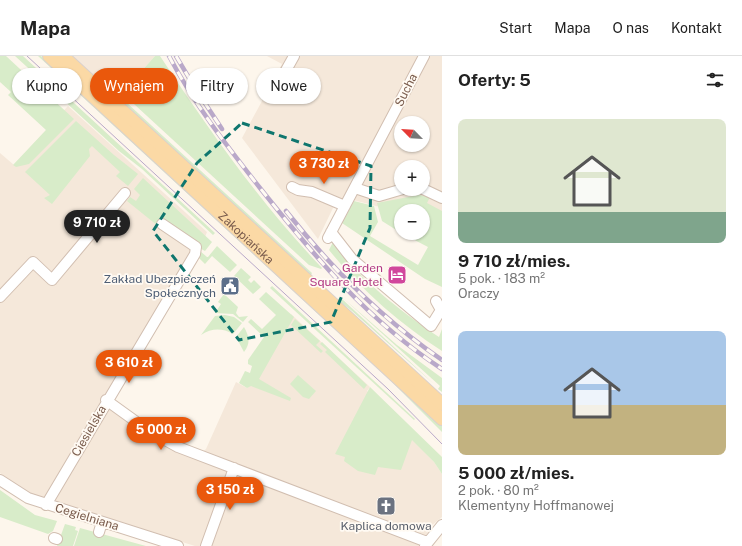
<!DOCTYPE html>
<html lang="pl">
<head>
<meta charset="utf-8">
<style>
	:root { --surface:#fff; --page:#f6f6f6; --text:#222; --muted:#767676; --line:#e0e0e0; --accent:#ea580c }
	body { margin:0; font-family:"Public Sans",sans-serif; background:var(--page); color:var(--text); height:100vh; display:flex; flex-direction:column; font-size:15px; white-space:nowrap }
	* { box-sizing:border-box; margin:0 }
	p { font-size:13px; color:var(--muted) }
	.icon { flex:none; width:22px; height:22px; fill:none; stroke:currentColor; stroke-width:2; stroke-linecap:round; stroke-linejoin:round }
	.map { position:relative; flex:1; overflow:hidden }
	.sheet { display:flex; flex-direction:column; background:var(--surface); width:300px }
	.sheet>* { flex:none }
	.top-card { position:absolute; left:12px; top:12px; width:370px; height:36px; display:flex; gap:8px }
	.needle { width:26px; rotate:294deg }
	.tools { position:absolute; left:394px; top:60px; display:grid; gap:8px }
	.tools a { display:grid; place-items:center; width:36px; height:36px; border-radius:50%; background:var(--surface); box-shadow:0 1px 3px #0004; font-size:20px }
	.price { position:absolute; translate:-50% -34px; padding:0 9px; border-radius:14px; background:var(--accent); color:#fff; font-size:13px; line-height:26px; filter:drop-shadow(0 1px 2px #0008) }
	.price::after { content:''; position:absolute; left:50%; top:24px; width:12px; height:9px; margin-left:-6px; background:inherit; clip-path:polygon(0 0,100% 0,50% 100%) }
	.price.on { background:#222; color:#fff }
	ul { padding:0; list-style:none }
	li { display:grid; align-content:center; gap:8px; height:212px; padding:0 16px }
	li span { display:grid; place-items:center; height:124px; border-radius:8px; color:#555 }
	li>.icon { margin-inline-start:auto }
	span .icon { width:72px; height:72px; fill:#fffc; stroke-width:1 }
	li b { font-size:17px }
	h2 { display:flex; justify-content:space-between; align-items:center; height:48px; padding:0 16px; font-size:17px }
	.chip { padding:0 14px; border-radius:18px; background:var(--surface); box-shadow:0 1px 3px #0004; font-size:14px; line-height:36px }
	.chip.on { background:var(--accent); color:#fff }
	header { display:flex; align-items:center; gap:24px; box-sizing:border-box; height:56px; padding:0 20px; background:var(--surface); border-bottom:1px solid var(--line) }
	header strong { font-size:19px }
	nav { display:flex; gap:22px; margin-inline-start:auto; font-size:14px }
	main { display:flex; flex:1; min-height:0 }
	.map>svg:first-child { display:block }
	.residential { fill:#f5e8da; fill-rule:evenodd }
	.green { fill:#d8ecc9 }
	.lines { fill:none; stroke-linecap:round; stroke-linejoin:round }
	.minor-casing { stroke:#d1beb0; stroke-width:12 }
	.major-casing { stroke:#dad1cd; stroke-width:14 }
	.minor { stroke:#fff; stroke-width:10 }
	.major { stroke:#fbd9a5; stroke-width:12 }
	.tram { stroke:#b9a8c9; stroke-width:1 }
	.rail-casing { stroke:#b9a8c9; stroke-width:4.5 }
	.rail { stroke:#fffaf3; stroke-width:3; stroke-dasharray:9; stroke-linecap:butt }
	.marked { fill:none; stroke:#0f766e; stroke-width:3; stroke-dasharray:8 5; stroke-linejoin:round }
	.labels { text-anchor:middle; stroke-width:3.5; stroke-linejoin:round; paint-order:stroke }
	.street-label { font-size:12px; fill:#7a5c4d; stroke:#fffaf3 }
	.hotel-label { font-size:12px; fill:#b23c85; stroke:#fffaf3; text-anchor:end }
	.service-label { font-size:12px; fill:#4e5e75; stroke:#fffaf3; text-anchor:end }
	.worship-label { font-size:12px; fill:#5b616d; stroke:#fffaf3 }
</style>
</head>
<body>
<header>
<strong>Mapa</strong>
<nav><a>Start</a><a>Mapa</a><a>O nas</a><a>Kontakt</a></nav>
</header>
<main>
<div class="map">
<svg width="442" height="490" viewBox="0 0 442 490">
	<rect width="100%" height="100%" fill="#fdf6ec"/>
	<path class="residential" d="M69,0H155L123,36L115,42Z
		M267,0H442V160L430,154L380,151L353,144L333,152L318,183L242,82L282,8ZM401,67H423V89H401ZM401,111H423V133H401Z
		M68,50L207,176L196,203L114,343L150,371L177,386L202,396L206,393L236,326L247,332L291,258L370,331L367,335L434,406L442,418V461L431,470L421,490H195L33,440L0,417V97L14,109Z"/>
	<path class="green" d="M0,0H6L74,63L29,108L16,111L13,109L46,74L8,39L11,36L0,26Z
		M15,0H23L215,177L213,179L142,113L119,95Z
		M38,0H41L442,370V376L392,326Z
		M155,0H160C209,74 260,147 322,212L321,213L309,209L122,37Z
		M102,24L312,217L310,221L100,28Z
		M76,65L114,99L138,118L128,130L116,120L120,116L92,90L89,93L90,100L52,148L44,142L50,139L25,116Z
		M143,122L212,186L205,195L158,170L127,145L130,141L136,145L140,139L134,133Z
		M419,139L430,141L427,147L442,155V231L425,223L342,167L354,145L374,150L378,166L370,180L418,209L428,191L401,177H423V155H401V177L382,165L377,147Z
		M333,186C357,222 403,257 439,281L442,273V295C399,267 361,234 329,194Z
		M217,190L237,209L230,216L212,200L205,208L198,201L200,195L207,201H208Z
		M241,212L251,221L248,224L251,227L254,224L261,231L253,238L234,220Z
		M272,230L415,363L414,364L270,232Z
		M266,236L294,261L259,323L291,342L290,345L251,330L247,332L239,327L245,315L250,317L252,310L248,308V304L264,281L248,266L251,263L262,273L276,259L259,243Z
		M224,238L238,251L236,257L239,261L248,260L243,266L233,258L215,257L221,248L218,246Z
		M339,242L342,243L435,329L352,255L338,244Z
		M343,242L397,289L442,322V336L438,333L440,330Z
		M225,259L234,261L242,267L233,278C222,272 212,272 201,279L215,260Z
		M295,263L320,285L316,289L323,295L321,297L291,269Z
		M244,271C249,280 251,287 244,296L236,281Z
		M322,286L367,329L364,333L325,296L327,294L320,288Z
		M298,319L316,335L309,343L303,341L290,328Z
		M370,331L442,401V418L434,406L412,384L401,414L378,411L375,419L358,415L344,405L345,401L335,398Z
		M0,434L35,459L57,465L53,475L48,478L0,461Z
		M65,468L76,471L75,474L78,475L73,490H57Z
		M80,472L146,490H74Z"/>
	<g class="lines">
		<defs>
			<path id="minor" d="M280,25L294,0
				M292,131L298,134L312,136L345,150
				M355,132L379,140L403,133
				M423,133L442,142
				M331,176L352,203L431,270L441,254L436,245
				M328,182L424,0
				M0,241L33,206L52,224L125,137
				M106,344L149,375L178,391L427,486
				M0,424L28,442L178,490
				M46,449L195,198L196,191L162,168
				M99,476L102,466
				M54,482L57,483
				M206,490L234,412
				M425,490L442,469"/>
			<g id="major">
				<path id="s1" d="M49,0L442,363"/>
				<path d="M63,0L442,348"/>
			</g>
		</defs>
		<use href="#minor" class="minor-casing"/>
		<use href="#major" class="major-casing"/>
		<use href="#minor" class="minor"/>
		<use href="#major" class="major"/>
		<path class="tram" d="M27,0L388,333L442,388"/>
		<defs>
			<path id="rail" d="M169,0C194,48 227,90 260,132C315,201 367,264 442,313
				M176,0L195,32L222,73
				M286,155C332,213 381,262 442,304"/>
		</defs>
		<use href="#rail" class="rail-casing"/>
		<use href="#rail" class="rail"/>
	</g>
	<path class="marked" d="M242,67L371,110L370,172L331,266L239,284L153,175L197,107Z"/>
	<defs>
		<symbol id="hotel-square" viewBox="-11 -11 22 22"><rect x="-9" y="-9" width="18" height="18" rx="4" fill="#d1479c" stroke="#fffaf3"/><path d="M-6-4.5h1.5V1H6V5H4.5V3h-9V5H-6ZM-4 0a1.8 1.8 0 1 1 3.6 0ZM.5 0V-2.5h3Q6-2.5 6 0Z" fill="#fff"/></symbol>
		<symbol id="civic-square" viewBox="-11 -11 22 22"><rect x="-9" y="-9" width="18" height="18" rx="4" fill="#5c6f8a" stroke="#fffaf3"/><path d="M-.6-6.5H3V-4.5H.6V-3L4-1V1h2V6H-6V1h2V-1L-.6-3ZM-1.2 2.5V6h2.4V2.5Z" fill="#fff"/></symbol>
		<symbol id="church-square" viewBox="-11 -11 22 22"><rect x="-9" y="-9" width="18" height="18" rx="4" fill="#6b7280" stroke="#fffaf3"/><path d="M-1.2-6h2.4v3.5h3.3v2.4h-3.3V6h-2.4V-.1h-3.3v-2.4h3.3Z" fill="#fff"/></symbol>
	</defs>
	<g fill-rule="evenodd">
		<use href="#hotel-square" x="386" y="208" width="22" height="22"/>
		<use href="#civic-square" x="219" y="219" width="22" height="22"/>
		<use href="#church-square" x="375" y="439" width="22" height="22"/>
	</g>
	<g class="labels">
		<g class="street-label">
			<text transform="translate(406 34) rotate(-63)" y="4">Sucha</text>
			<text dy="4" stroke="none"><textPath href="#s1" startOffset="268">Zakopiańska</textPath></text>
			<text transform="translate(89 375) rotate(-60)" y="4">Ciesielska</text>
			<text transform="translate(87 461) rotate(17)" y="4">Cegielniana</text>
		</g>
		<g class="hotel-label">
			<text x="383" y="216">Garden<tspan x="383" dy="14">Square Hotel</tspan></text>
		</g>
		<g class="service-label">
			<text x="216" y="227">Zakład Ubezpieczeń<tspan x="216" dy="14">Społecznych</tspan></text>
		</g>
		<g class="worship-label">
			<text x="386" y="474">Kaplica domowa</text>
		</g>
	</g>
</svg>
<div class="tools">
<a><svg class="needle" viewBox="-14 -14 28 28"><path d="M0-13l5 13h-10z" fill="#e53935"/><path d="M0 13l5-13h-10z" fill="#767676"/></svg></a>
<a>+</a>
<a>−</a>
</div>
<b class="price" style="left:324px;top:129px">3 730 zł</b>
<b class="price on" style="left:97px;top:188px">9 710 zł</b>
<b class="price" style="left:129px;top:328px">3 610 zł</b>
<b class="price" style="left:161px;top:395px">5 000 zł</b>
<b class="price" style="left:230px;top:455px">3 150 zł</b>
<div class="top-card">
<a class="chip">Kupno</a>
<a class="chip on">Wynajem</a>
<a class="chip">Filtry</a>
<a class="chip">Nowe</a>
</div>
</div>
<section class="sheet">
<h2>Oferty: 5<svg class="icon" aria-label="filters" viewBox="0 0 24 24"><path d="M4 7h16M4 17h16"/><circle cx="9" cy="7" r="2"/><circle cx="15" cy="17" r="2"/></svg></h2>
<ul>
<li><span style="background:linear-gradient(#dfe7d0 75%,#7fa58c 0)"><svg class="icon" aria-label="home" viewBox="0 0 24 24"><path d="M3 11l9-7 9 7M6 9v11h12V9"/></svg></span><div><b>9 710 zł/mies.</b><p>5 pok. · 183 m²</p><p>Oraczy</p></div></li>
<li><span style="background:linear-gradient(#a9c7e8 60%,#c2b280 0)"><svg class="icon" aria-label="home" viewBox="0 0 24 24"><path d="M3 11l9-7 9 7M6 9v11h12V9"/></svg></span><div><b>5 000 zł/mies.</b><p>2 pok. · 80 m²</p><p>Klementyny Hoffmanowej</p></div></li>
</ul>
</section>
</main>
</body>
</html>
